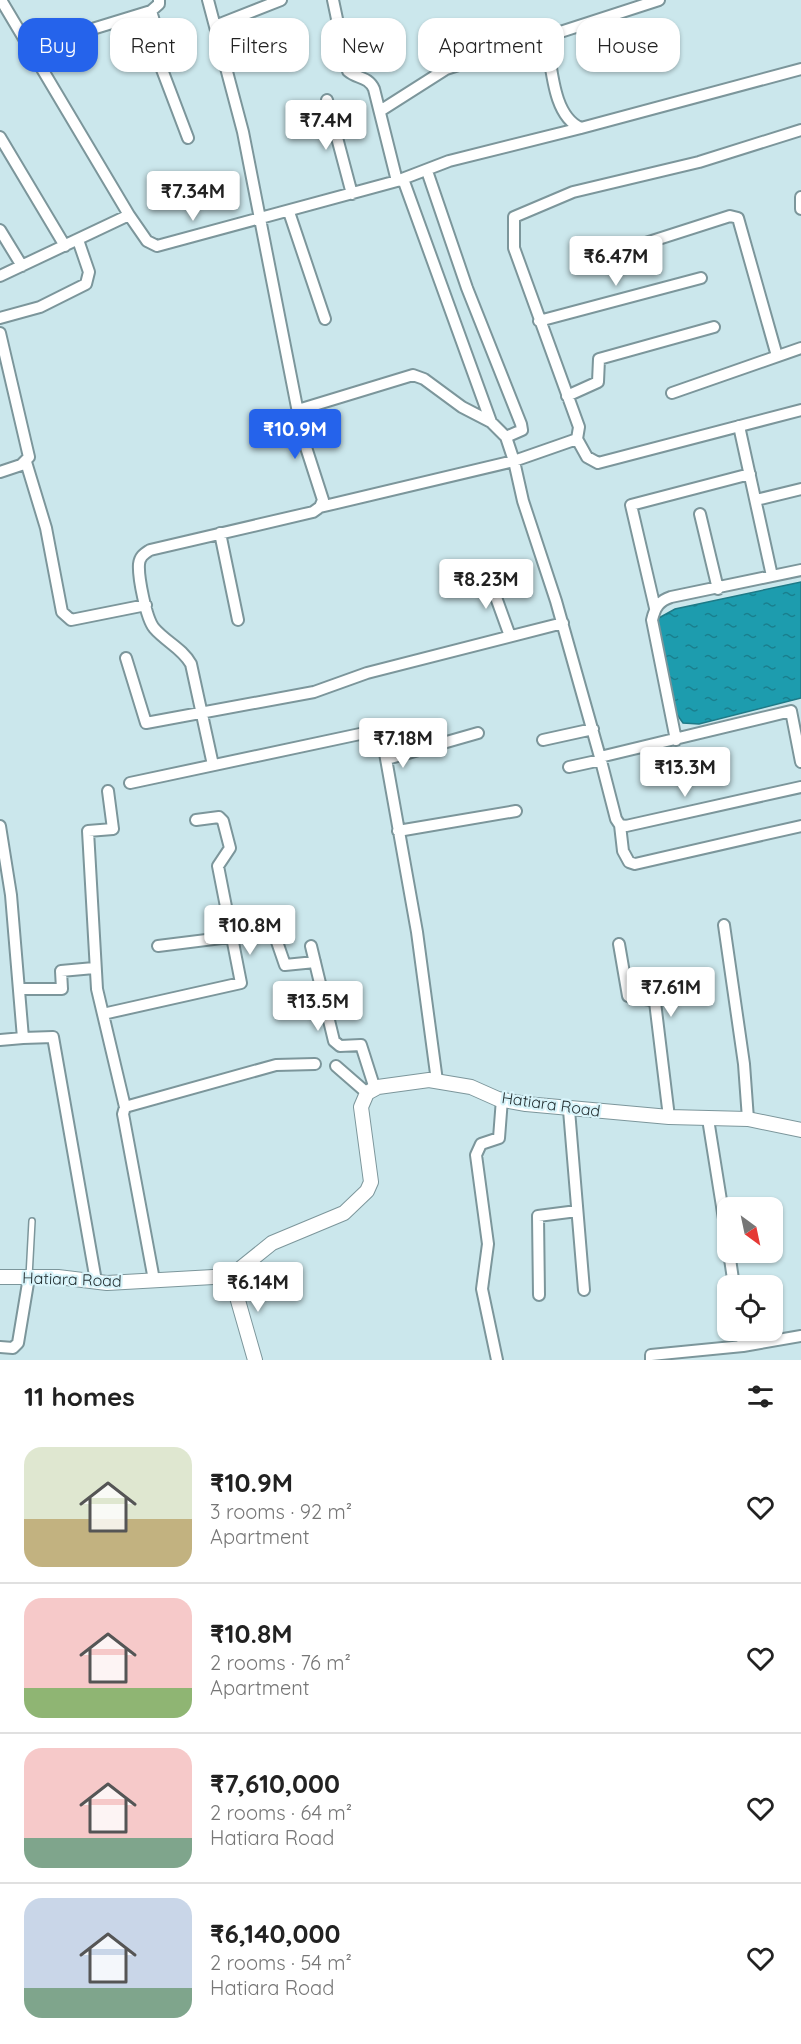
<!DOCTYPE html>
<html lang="en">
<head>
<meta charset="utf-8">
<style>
	:root { --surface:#fff; --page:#f2f2f2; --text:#222; --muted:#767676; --line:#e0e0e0; --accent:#2563eb }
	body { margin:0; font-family:Quicksand,sans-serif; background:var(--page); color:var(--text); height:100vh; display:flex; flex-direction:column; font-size:22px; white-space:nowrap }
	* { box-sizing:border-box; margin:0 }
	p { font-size:20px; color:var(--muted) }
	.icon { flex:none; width:33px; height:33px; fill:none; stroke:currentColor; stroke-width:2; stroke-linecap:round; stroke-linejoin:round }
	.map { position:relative; height:1360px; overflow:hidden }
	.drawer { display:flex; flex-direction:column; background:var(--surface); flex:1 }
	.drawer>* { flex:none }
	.guide { position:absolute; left:18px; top:18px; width:765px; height:54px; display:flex; gap:12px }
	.needle { width:39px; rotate:147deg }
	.buttons { position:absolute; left:717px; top:1197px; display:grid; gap:12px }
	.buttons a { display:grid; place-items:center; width:66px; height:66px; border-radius:12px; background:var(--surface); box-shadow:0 2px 4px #0004; font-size:30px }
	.price { position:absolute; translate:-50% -51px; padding:0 14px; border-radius:6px; background:#fff; color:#222; font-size:20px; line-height:39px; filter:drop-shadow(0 2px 3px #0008) }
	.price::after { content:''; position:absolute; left:50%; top:36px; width:18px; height:14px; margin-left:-9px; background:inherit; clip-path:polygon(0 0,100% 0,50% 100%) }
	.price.selected { background:var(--accent); color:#fff }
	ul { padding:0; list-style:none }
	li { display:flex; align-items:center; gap:18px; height:150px; padding:0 24px }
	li+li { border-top:2px solid var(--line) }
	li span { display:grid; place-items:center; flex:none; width:168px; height:120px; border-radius:18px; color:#555 }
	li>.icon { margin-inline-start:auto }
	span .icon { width:72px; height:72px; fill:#fffc; stroke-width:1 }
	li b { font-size:26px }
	h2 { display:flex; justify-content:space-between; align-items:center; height:72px; padding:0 24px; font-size:26px }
	.tag { padding:0 21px; border-radius:18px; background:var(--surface); box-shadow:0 2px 4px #0004; font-size:21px; line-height:54px }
	.tag.selected { background:var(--accent); color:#fff }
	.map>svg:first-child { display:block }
	.water { fill:url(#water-ripples); stroke:#1e7a87; stroke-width:1.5 }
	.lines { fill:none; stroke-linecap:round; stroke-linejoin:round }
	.service-casing { stroke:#7c969b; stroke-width:8 }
	.minor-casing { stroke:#7c969b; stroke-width:14 }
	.tertiary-casing { stroke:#7c969b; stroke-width:16 }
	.service { stroke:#fff; stroke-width:5 }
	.minor { stroke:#fff; stroke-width:10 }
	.tertiary { stroke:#fff; stroke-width:14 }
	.labels { text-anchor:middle; stroke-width:4.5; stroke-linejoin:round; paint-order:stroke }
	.street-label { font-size:16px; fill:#1f2a2c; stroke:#d8f4fa }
</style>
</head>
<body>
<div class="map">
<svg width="801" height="1360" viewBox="0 0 801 1360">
	<defs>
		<pattern id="water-ripples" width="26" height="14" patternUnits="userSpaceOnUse" patternTransform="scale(1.5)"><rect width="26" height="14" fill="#1d9cae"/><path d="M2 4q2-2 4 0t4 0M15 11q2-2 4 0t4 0" fill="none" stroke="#197f8e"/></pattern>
	</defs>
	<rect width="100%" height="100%" fill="#cbe7ec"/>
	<path class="water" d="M801,582V698L699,724L683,723L671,706L657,619L675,609Z"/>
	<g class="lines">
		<defs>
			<path id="service" d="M29,1277L32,1221"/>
			<path id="minor" d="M208,0L243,132L303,438L323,500L320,507L313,512L150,550C144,554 140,556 139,564C138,577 146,618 154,628C166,642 182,648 191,664L213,765
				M333,0L348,71C357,79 368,76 374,89L397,181
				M151,11L159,38L158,59L188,138
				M215,26L281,0
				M546,37C552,65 552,116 581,128L801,69
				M37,58L76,34L151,11L159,4V0
				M327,100L352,194
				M380,111L446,69L659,0
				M0,137L65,246
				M427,171L467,288L521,424L522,430L506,437
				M403,179L491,422L506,437L514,461L523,501L556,601L600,757L791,711L801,762
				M801,197V209
				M289,212L325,319
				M129,215L147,241L157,246L397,181L449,161L581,128
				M0,230L22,266
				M624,250L730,216L738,218L777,356
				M0,276L129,215L1,0
				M0,318L40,307L86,284L89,272L78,240
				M539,321L701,278
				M0,333L29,457L21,465L0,472
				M672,393L801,348
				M567,396L598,382L599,359L714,327
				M298,410L413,375L424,379L462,407L491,422
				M739,426L772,576
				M577,439L587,457L598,463L801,410
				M26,462L46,528L62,612L71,620L146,605
				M756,500L801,489
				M320,507L514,461L577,439L579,427L514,248V217L573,192L699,162L801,130
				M700,514L718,589
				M220,533L238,620
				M465,578L484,575L489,578L510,636
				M655,608L631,505L750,474
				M126,658L146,723L314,692L367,673L563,623
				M543,740L593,729
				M676,740L652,620C655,607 659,601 671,597L801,570
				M600,757L616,819L620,825L626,826L801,787
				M387,759L478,733
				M569,767L601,760
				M130,783L360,734L374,733L383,742L417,932L437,1081
				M108,791L113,829L88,831L97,989L125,1107
				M620,825L623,851L629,862L635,864L801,826
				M0,826L11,895L23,1038L53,1037L96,1281
				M398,831L516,811
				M724,925L744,1064L748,1119
				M619,944L628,996C638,1000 646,997 655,1002L669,1117
				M158,946L270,932L275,936L285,965L315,962
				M311,946L334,1041L340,1046L361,1045L375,1089
				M21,989H62L61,971L94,968
				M103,1014L241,983L218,866L230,848L223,821L219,817L196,820
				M0,1040L23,1038
				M336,1066L367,1093
				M569,1110L584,1290
				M708,1119L728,1244
				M729,1252L734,1286
				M154,1280L123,1114L125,1107L276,1065L315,1064
				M539,1295L538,1216L577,1211
				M741,1330L743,1346
				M0,1347L13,1348L18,1343L29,1277
				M497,1360L482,1289L488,1244L476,1155L481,1144L499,1138L502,1099
				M651,1360V1355L743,1346L801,1336"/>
			<path id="tertiary" d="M231,1276L255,1360
				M0,1277H58L107,1283L231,1276L272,1243L344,1213L367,1191L371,1182L361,1107L367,1093L378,1087L429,1080L471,1087L498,1099L526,1104L669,1117L748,1119L801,1130"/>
		</defs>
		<use href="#service" class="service-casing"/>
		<use href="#minor" class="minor-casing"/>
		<use href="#tertiary" class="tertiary-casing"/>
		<use href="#service" class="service"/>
		<use href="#minor" class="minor"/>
		<use href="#tertiary" class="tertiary"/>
	</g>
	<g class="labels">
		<g class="street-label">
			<text transform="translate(551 1104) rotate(8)" y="6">Hatiara Road</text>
			<text transform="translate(72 1279) rotate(2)" y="6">Hatiara Road</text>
		</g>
	</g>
</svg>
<div class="buttons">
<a><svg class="needle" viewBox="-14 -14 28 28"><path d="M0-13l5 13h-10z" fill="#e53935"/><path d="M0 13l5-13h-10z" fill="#767676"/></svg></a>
<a><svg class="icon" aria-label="locate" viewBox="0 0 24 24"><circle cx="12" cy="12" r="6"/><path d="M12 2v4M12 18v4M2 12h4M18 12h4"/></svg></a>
</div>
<b class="price" style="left:326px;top:151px">₹7.4M</b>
<b class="price" style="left:193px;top:222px">₹7.34M</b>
<b class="price" style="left:616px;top:287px">₹6.47M</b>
<b class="price selected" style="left:295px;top:460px">₹10.9M</b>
<b class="price" style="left:486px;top:610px">₹8.23M</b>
<b class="price" style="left:403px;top:769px">₹7.18M</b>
<b class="price" style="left:685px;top:798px">₹13.3M</b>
<b class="price" style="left:250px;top:956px">₹10.8M</b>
<b class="price" style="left:671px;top:1018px">₹7.61M</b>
<b class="price" style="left:318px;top:1032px">₹13.5M</b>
<b class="price" style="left:258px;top:1313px">₹6.14M</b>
<div class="guide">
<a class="tag selected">Buy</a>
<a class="tag">Rent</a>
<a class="tag">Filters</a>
<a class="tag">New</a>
<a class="tag">Apartment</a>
<a class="tag">House</a>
</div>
</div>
<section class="drawer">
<h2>11 homes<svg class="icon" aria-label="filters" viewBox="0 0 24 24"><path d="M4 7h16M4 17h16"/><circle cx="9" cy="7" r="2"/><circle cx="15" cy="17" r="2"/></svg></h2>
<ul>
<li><span style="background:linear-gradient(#dfe7d0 60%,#c2b280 0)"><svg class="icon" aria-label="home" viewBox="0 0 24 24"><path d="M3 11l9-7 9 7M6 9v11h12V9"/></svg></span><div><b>₹10.9M</b><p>3 rooms · 92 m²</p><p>Apartment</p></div><svg class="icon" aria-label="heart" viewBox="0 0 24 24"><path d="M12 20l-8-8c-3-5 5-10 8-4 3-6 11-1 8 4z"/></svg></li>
<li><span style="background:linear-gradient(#f6c9c9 75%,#8fb573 0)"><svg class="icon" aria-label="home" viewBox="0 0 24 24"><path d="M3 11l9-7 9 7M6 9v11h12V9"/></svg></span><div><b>₹10.8M</b><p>2 rooms · 76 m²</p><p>Apartment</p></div><svg class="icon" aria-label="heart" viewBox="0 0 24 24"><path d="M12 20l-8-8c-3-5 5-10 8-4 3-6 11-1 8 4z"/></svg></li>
<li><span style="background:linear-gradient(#f6c9c9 75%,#7fa58c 0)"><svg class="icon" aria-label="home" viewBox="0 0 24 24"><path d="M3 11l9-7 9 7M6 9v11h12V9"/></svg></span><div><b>₹7,610,000</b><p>2 rooms · 64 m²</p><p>Hatiara Road</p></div><svg class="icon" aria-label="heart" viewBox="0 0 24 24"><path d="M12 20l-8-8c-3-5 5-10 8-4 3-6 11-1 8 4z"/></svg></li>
<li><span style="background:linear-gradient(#c9d6e8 75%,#7fa58c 0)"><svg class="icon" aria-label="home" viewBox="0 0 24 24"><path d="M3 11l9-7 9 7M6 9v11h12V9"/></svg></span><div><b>₹6,140,000</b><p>2 rooms · 54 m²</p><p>Hatiara Road</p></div><svg class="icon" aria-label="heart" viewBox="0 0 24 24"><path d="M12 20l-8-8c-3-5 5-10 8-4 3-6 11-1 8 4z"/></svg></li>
</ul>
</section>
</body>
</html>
